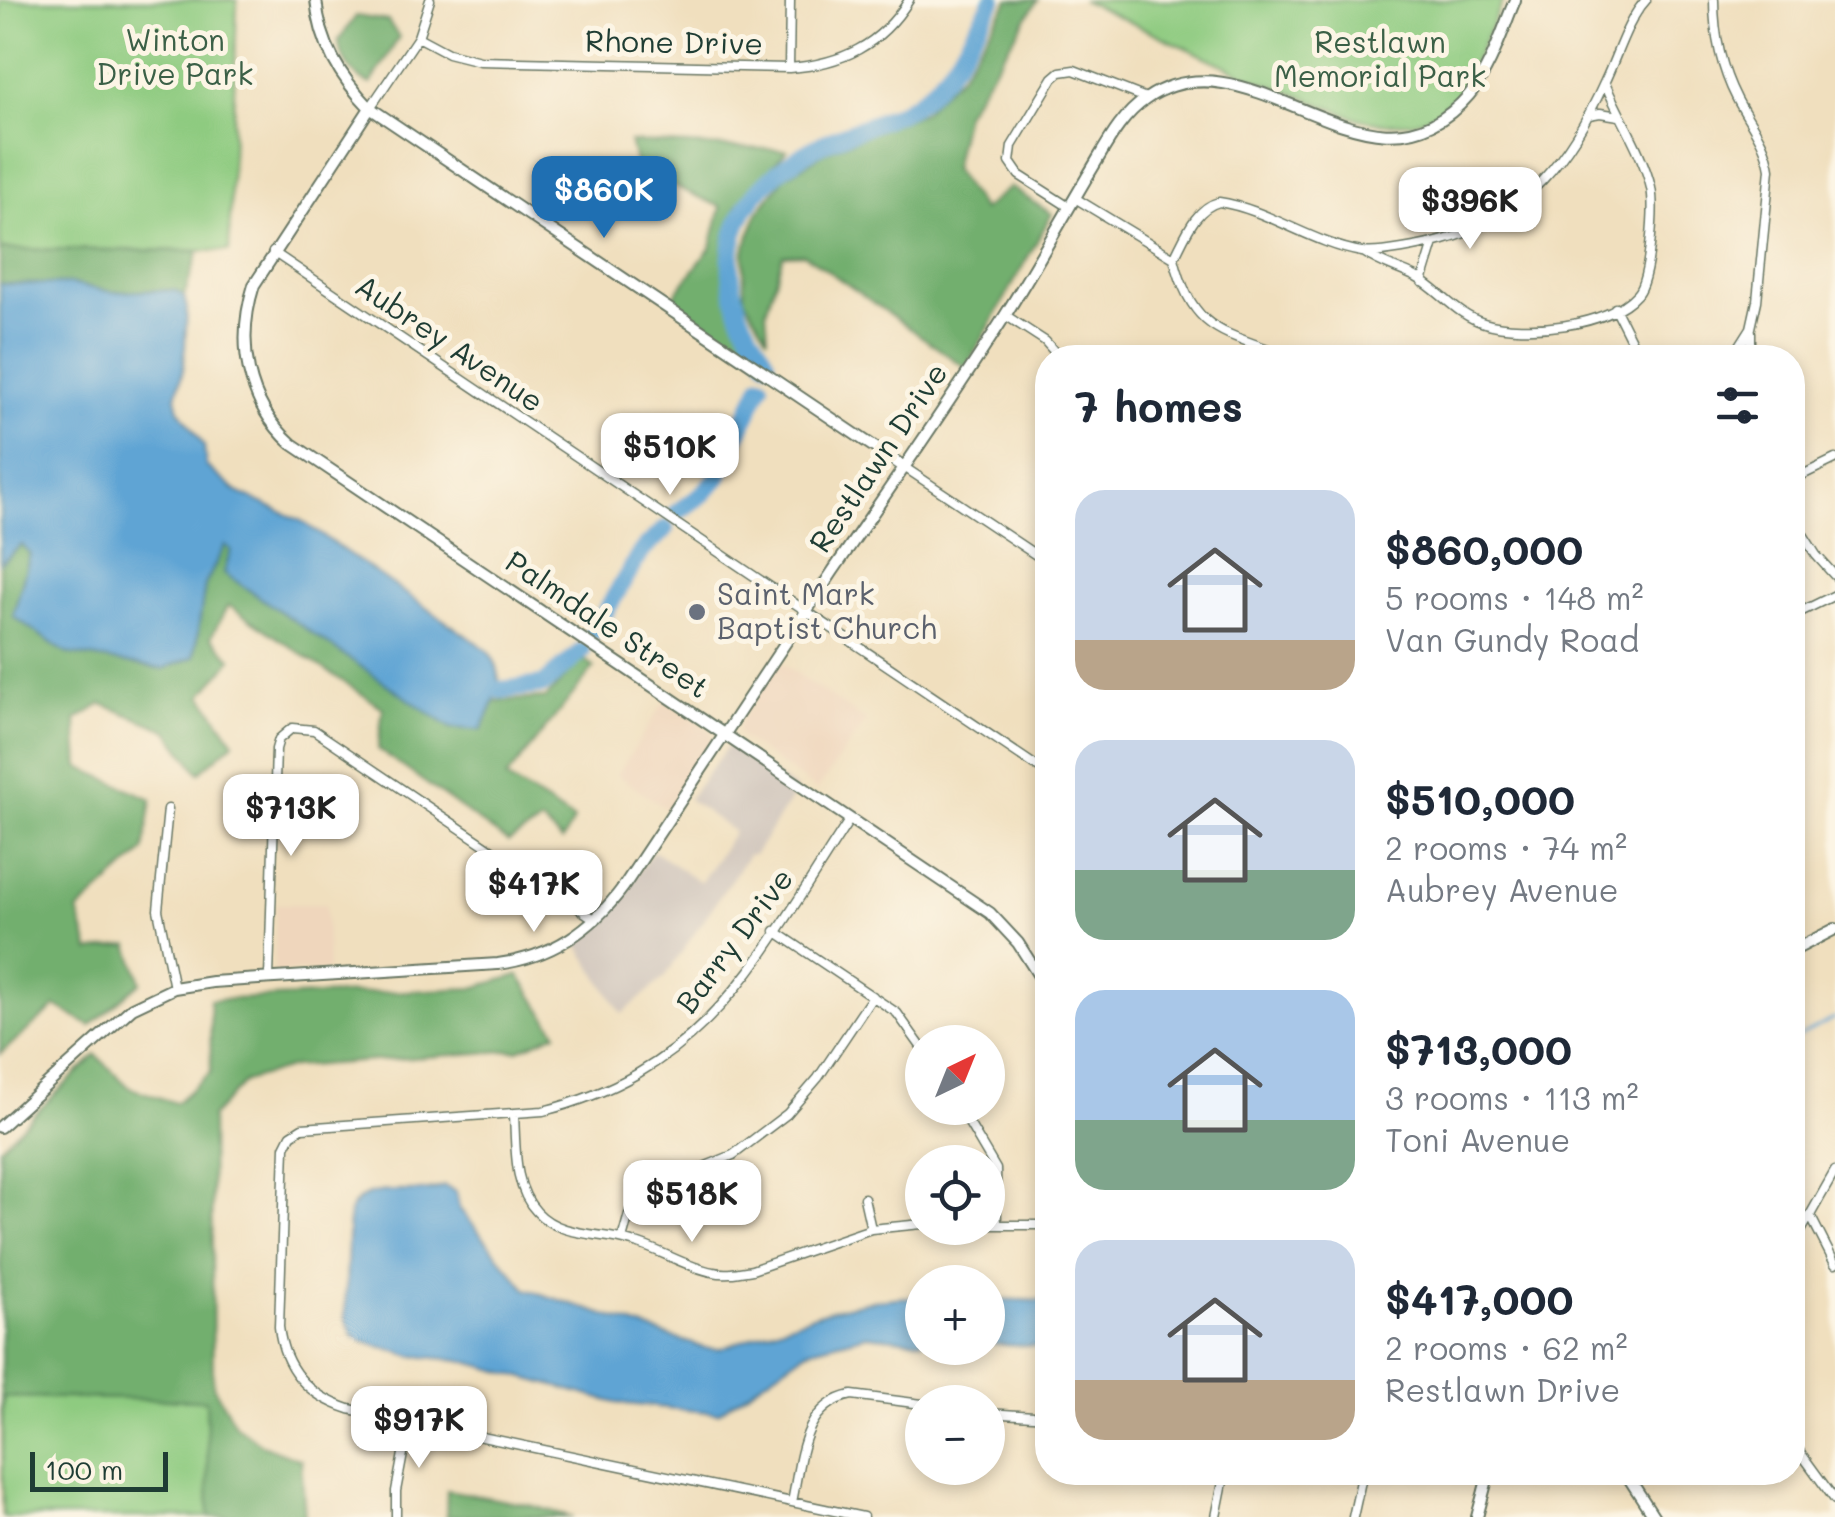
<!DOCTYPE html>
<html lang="en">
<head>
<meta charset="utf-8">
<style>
	:root { --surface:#fff; --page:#f2f2f3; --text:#1f2937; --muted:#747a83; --accent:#1f6fb2 }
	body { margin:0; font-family:Mali,sans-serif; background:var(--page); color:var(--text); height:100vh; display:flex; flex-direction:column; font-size:38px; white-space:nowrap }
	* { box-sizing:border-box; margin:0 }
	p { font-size:32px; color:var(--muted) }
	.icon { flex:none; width:55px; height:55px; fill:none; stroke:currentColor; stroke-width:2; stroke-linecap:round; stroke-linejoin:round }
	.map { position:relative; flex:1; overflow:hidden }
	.sheet { position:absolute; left:1035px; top:345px; width:770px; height:1140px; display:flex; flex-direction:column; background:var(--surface); border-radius:40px; box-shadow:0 5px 15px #0003 }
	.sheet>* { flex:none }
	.needle { width:65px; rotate:43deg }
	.controls { position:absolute; left:905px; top:1025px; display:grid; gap:20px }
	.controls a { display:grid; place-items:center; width:100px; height:100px; border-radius:50%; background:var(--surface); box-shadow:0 5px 15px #0003; font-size:50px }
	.scale { position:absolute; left:30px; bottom:25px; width:138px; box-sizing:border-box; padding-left:10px; border:5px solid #1f3d34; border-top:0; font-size:28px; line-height:35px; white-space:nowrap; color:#1f3d34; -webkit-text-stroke:8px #fcf5e5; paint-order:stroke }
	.price { position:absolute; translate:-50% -85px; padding:0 22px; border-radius:20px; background:#fff; color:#222; font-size:32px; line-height:65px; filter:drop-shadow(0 2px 5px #0008) }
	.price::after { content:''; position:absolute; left:50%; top:60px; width:30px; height:22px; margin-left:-15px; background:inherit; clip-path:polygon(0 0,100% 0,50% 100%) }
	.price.selected { background:var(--accent); color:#fff }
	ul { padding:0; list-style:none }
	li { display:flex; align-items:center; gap:30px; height:250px; padding:0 40px }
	li span { display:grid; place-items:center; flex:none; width:280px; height:200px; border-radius:30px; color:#555 }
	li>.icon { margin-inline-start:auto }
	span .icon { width:120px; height:120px; fill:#fffc; stroke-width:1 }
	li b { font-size:42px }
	h2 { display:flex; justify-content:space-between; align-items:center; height:120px; padding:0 40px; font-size:42px }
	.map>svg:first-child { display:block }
	.built { fill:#efd6bc }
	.industrial { fill:#cdc2b9 }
	.green { fill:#8ecb80; stroke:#56845a; stroke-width:2.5 }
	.forest { fill:#72af6e; stroke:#487651; stroke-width:2.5 }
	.water { fill:#5ea4d4; stroke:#3e7084; stroke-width:2.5 }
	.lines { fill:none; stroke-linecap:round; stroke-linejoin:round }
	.stream { stroke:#5ea4d4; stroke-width:2.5 }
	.river { stroke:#5ea4d4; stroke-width:18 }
	.minor-casing { stroke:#687664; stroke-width:11 }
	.tertiary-casing { stroke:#687664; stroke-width:14 }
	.minor { stroke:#fff; stroke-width:8 }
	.tertiary { stroke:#fff; stroke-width:10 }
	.worship-dot { fill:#6b7280; stroke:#fcf5e5; stroke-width:4 }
	.labels { text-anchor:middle; stroke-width:10; stroke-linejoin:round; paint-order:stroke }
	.park-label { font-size:30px; fill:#3b6047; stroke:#fcf5e5 }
	.street-label { font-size:30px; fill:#1f3d34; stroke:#fcf5e5 }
	.worship-label { font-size:30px; fill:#5b616d; stroke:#fcf5e5; text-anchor:start }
</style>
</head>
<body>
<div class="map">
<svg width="1835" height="1517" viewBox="0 0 1835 1517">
	<rect width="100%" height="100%" fill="#fcf5e5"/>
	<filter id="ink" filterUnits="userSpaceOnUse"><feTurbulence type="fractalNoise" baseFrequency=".01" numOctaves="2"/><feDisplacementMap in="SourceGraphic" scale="20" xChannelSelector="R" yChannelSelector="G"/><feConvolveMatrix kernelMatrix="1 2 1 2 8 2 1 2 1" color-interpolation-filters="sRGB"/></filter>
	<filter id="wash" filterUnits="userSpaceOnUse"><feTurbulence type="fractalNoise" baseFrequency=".0048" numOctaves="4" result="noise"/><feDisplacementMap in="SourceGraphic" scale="40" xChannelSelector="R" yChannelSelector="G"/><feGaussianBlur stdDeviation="2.25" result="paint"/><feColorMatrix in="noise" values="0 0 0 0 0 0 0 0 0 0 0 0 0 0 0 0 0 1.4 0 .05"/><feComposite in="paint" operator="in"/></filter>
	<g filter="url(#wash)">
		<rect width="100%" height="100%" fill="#f0dfbe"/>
		<path class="built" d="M779,661L866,721L817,790L741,737L738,731L739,724Z
			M665,700L711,731L712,742L668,810L617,775Z
			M276,904H326L328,970L274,972Z"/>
		<path class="industrial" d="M727,747H733L797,790L755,854L748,855L664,978L622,1014L576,942L601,923L653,851L701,882L734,832L688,799Z"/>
		<path class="green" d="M0,0H237L229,251L0,249Z
			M1082,0H1504L1460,92L1438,112L1415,122L1387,124L1359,119L1245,75Z
			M2,1397L207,1400L209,1517H3Z"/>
		<path class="forest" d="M1009,0H1038L965,113L953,169L982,210L1010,187L1052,214L966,368L804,254L783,255L766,311L768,338L744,298V250L758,212L785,177L829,150L923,112L961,74Z
			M356,16L388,21L399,37L371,84C352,77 342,60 338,41Z
			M630,142L787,150L737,206L723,253L732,313L754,355L671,300L711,247L721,207L637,169Z
			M0,249L199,251L184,296L174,290L112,292L71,284H0Z
			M225,544L481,730L495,701L546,698L583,658L594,668L506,778L574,820L562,841L542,822L508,842L378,749L383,708L228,605L211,637L232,659L202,695L234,742L199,773L167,730L102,704L76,720L79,767L152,799L144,851L78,911L90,951L129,945L141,982L90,1026L56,1006L0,1054V701L3,696L0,694V563L22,545L30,554L13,616L66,653L163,669L194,657L205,585Z
			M519,975L557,1033L518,1050L292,1067L245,1081L211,1117L213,1386L236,1426L264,1446L301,1460L305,1517H209L206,1400L3,1397L2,1428L0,1147L96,1055L130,1088L176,1103L211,1072L210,1000L473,988Z
			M447,1490L529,1505L573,1517H446Z"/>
		<path class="water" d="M0,284H71L112,292L174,290L184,296L187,309L184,366L176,397L179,409L204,446L206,466L237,492L300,520L487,650C511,678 494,702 481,730L451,728L224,573L231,550L225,545L205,585L194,657L163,669L66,653L13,616L30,554L22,545L0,563Z
			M444,1186L456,1192L459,1208L526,1289L705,1348L719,1349C785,1326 852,1295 922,1297V1341L867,1335L808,1350L718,1413L616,1403L460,1360L412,1356L359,1340L352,1334L345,1316L349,1213C365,1176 414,1200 444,1186Z
			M988,1299L1047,1301V1347L988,1344Z"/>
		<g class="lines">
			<path class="stream" d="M1792,1040L1835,1018"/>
			<path class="river" d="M767,361C758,345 743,326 738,308C713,227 755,178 824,143C853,129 898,118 922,99C954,72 972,35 993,0
				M676,513L703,494L718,477L761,385
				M594,631L641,552L665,529
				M500,690L543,685L582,651"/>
		</g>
	</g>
	<g filter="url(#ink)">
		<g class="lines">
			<defs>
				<path id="minor" d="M1714,0C1714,34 1721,68 1737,99C1749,122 1766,142 1770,169L1757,301L1751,328L1732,358
					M418,37L448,53L480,61L789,68C842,64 881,45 909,0
					M789,68L790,0
					M370,108L418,37L430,0
					M1589,115L1600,113L1619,116
					M1075,198L1174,258C1193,335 1225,331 1292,358
					M1069,207L1019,175L1010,162L1012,146L1053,78L1060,72L1074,70L1146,98
					M273,252L1048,774
					M1365,253C1381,264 1397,268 1414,276C1439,289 1456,315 1484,323C1524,335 1608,327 1637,294C1650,279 1655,208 1651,188C1643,153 1619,117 1605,83
					M1174,258C1185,237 1195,208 1219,202C1267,209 1313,244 1362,252C1378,255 1427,245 1444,240C1526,217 1572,155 1605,81C1618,54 1626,22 1646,0
					M1422,282L1434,243
					M1615,308L1640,358
					M1005,315L1045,341L1060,358
					M1751,358V332
					M904,467L1048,563
					M1792,480L1835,459
					M1792,517L1816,555L1835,576
					M1792,616L1835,595
					M168,809L158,910L174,988
					M850,819C762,952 711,1069 543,1111L302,1128L291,1135L285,1147L279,1327C284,1370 309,1396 349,1409L863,1517
					M775,931L897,1013L922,1048
					M269,978L276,749L279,739L292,728L314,730L596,920
					M960,1108L996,1169L997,1225
					M514,1115C516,1147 513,1187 537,1212C561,1238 601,1232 632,1242C660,1249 685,1267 713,1272C727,1275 739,1272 752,1270L871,1229L922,1224
					M864,1198L871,1229
					M1810,1215L1835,1264
					M988,1225H1048
					M622,1239L631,1207L642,1192L733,1155L787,1114L818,1078L873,996
					M1792,1247L1835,1171
					M988,1413L1048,1417
					M1792,1441L1835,1500
					M792,1502C801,1461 801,1405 852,1395L922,1404
					M396,1517V1491L409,1422
					M1216,1517L1225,1472
					M1353,1517L1363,1472"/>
				<path id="tertiary" d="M316,0C320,44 340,77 370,108L904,467
					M370,108L254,285C236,342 246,403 292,444L990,913L1018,943L1048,990
					M1792,951L1835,929
					M0,1127L132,1008L174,988L212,982L498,964C552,957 592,930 624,886C694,781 763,676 833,571C891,486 951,401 1006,314C1034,269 1060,223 1087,177C1104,150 1119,117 1146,99C1252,26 1370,210 1469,95C1491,69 1502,31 1515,0
					M1625,1472L1654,1517
					M1477,1517L1489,1472"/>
			</defs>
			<use href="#minor" class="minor-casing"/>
			<use href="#tertiary" class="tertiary-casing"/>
			<use href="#minor" class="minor"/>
			<use href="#tertiary" class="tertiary"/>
		</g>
	</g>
	<circle class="worship-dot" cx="697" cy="612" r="10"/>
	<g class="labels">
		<g class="park-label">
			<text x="175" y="51">Winton<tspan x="175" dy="34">Drive Park</tspan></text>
			<text x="1380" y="53">Restlawn<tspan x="1380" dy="34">Memorial Park</tspan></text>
		</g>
		<g class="street-label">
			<text transform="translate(674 43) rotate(1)" y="10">Rhone Drive</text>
			<text transform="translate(449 344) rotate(34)" y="10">Aubrey Avenue</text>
			<text transform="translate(879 458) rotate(-56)" y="10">Restlawn Drive</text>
			<text transform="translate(607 625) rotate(34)" y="10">Palmdale Street</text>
			<text transform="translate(735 941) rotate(-53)" y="10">Barry Drive</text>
		</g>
		<g class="worship-label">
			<text x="717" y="605">Saint Mark<tspan x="717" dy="34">Baptist Church</tspan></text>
		</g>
	</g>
</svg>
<div class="controls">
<a><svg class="needle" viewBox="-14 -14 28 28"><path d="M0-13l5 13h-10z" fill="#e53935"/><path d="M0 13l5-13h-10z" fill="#747a83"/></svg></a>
<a><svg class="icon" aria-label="locate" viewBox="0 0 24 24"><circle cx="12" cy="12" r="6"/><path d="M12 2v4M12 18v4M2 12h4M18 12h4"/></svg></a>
<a>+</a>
<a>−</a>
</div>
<div class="scale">100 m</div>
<b class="price selected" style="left:604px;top:241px">$860K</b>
<b class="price" style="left:1470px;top:252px">$396K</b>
<b class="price" style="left:670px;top:498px">$510K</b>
<b class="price" style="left:291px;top:859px">$713K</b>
<b class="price" style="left:534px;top:935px">$417K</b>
<b class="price" style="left:692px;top:1245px">$518K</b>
<b class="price" style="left:419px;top:1471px">$917K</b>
<section class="sheet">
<h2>7 homes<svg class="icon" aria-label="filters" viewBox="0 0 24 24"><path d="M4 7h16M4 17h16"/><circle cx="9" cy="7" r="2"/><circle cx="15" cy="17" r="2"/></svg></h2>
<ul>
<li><span style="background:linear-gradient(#c9d6e8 75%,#b9a48a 0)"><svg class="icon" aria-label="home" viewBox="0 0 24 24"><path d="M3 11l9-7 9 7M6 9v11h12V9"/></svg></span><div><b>$860,000</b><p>5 rooms · 148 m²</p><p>Van Gundy Road</p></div></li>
<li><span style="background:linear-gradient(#c9d6e8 65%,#7fa58c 0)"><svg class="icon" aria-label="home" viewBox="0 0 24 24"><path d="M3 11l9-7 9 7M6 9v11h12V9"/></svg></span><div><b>$510,000</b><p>2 rooms · 74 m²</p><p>Aubrey Avenue</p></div></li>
<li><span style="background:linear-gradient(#a9c7e8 65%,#7fa58c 0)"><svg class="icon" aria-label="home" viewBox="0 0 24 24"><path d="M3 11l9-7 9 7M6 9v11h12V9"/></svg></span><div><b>$713,000</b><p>3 rooms · 113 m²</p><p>Toni Avenue</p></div></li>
<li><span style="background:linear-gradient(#c9d6e8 70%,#b9a48a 0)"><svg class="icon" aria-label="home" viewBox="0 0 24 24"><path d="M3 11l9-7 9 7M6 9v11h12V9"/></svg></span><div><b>$417,000</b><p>2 rooms · 62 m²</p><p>Restlawn Drive</p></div></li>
</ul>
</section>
</div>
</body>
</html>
